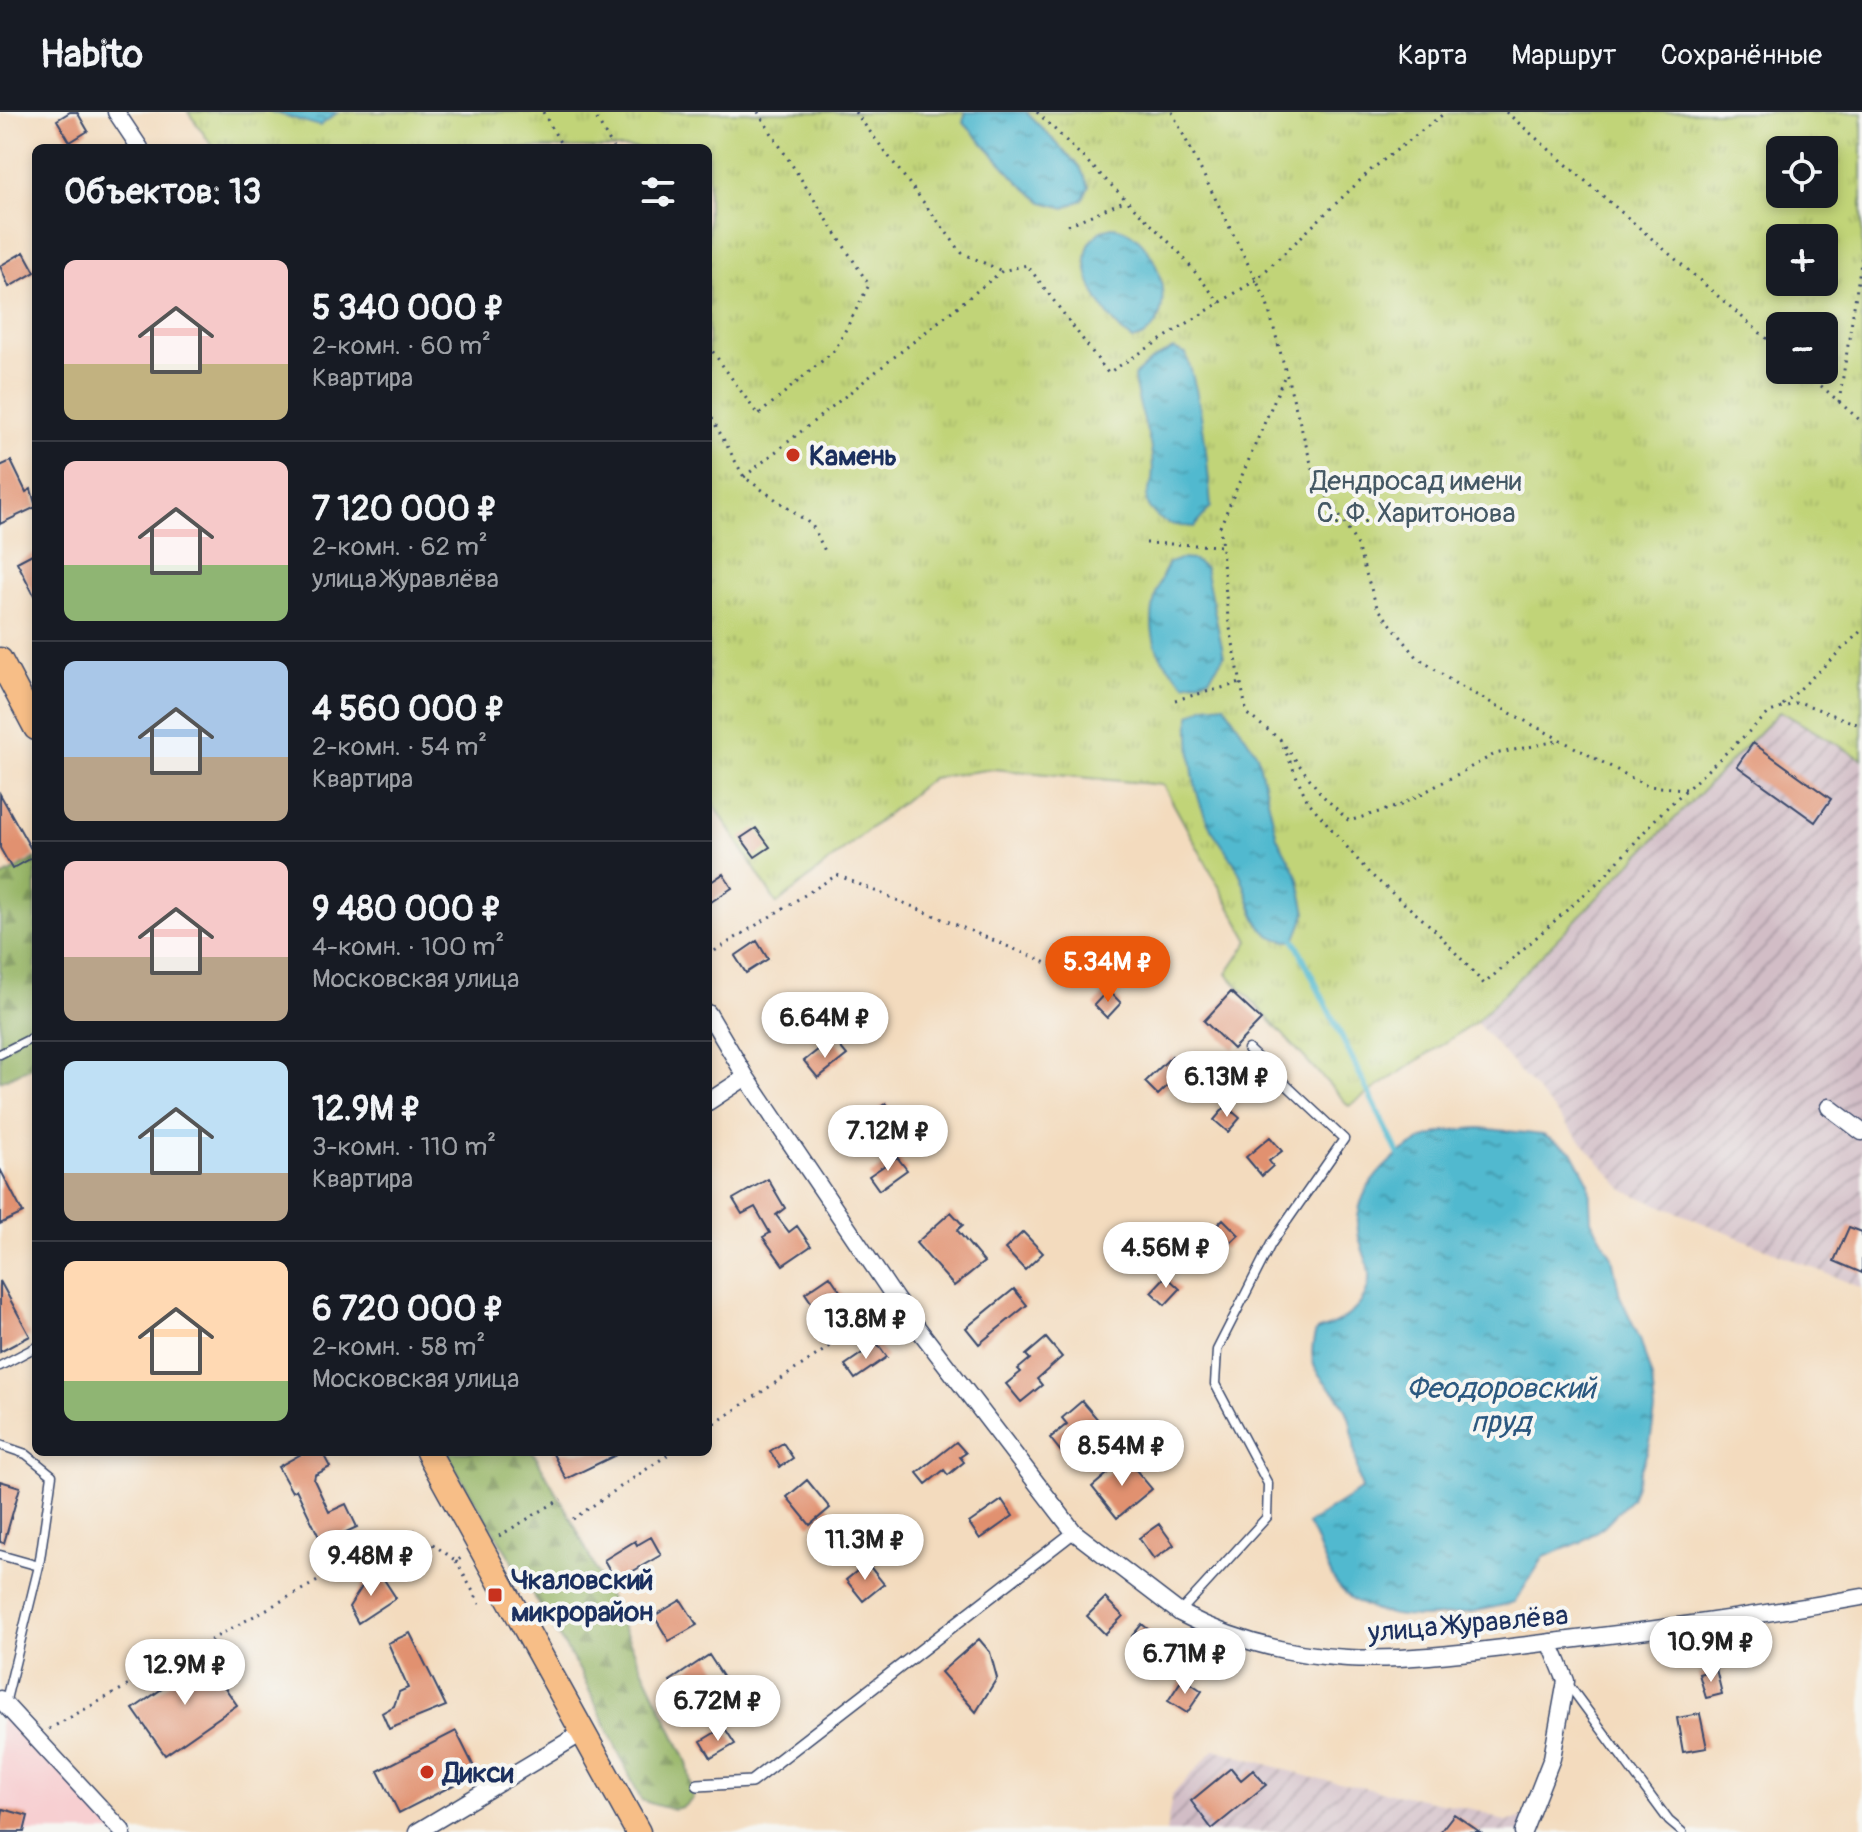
<!DOCTYPE html>
<html lang="ru">
<head>
<meta charset="utf-8">
<style>
	:root { --surface:#171b24; --page:#20242c; --text:#f1f3f6; --muted:#9ea1a6; --line:#363941; --accent:#ea580c }
	body { margin:0; font-family:Pangolin,sans-serif; background:var(--page); color:var(--text); height:100vh; display:flex; flex-direction:column; font-size:30px; white-space:nowrap }
	* { box-sizing:border-box; margin:0 }
	p { font-size:26px; color:var(--muted) }
	.icon { flex:none; width:44px; height:44px; fill:none; stroke:currentColor; stroke-width:2; stroke-linecap:round; stroke-linejoin:round }
	.map { position:relative; flex:1; overflow:hidden }
	.sheet { position:absolute; left:32px; top:32px; width:680px; height:1312px; display:flex; flex-direction:column; background:var(--surface); border-radius:12px; box-shadow:0 4px 12px #0003 }
	.sheet>* { flex:none }
	.controls { position:absolute; left:1766px; top:24px; display:grid; gap:16px }
	.controls a { display:grid; place-items:center; width:72px; height:72px; border-radius:12px; background:var(--surface); box-shadow:0 4px 12px #0003; font-size:40px }
	.price { position:absolute; translate:-50% -68px; padding:0 18px; border-radius:28px; background:#fff; color:#222; font-size:26px; line-height:52px; filter:drop-shadow(0 2px 4px #0008) }
	.price::after { content:''; position:absolute; left:50%; top:48px; width:24px; height:18px; margin-left:-12px; background:inherit; clip-path:polygon(0 0,100% 0,50% 100%) }
	.price.current { background:var(--accent); color:#fff }
	ul { padding:0; list-style:none }
	li { display:flex; align-items:center; gap:24px; height:200px; padding:0 32px }
	li+li { border-top:2px solid var(--line) }
	li span { display:grid; place-items:center; flex:none; width:224px; height:160px; border-radius:12px; color:#555 }
	li>.icon { margin-inline-start:auto }
	span .icon { width:96px; height:96px; fill:#fffc; stroke-width:1 }
	li b { font-size:34px }
	h2 { display:flex; justify-content:space-between; align-items:center; height:96px; padding:0 32px; font-size:34px }
	header { display:flex; align-items:center; gap:48px; box-sizing:border-box; height:112px; padding:0 40px; background:var(--surface); border-bottom:2px solid var(--line) }
	header strong { font-size:38px }
	nav { display:flex; gap:44px; margin-inline-start:auto; font-size:28px }
	.map>svg:first-child { display:block }
	.built { fill:#f7cfd1 }
	.industrial { fill:url(#industrial-furrows) }
	.forest { fill:url(#forest-firs); stroke:#5a7263; stroke-width:2 }
	.park { fill:url(#park-tufts); stroke:#6e826b; stroke-width:2; fill-rule:evenodd }
	.water { fill:url(#water-ripples); stroke:#367496; stroke-width:2 }
	.lines { fill:none; stroke-linecap:round; stroke-linejoin:round }
	.stream { stroke:#51b9cf; stroke-width:6 }
	.building { fill:#e19170 }
	.service-casing { stroke:#3b496c; stroke-width:11 }
	.pedestrian-casing { stroke:#3b496c; stroke-width:14 }
	.minor-casing { stroke:#3b496c; stroke-width:19 }
	.primary-casing { stroke:#3b496c; stroke-width:27 }
	.path { stroke:#3b496c; stroke-width:3; stroke-dasharray:2 6; stroke-linecap:butt }
	.service { stroke:#fff; stroke-width:8 }
	.pedestrian { stroke:#fff; stroke-width:11 }
	.minor { stroke:#fff; stroke-width:16 }
	.primary { stroke:#f7be87; stroke-width:24 }
	.poi-dot { fill:#c8321e; stroke:#f6f6f2; stroke-width:3 }
	.labels { text-anchor:middle; stroke-width:8; stroke-linejoin:round; paint-order:stroke }
	.poi-label { font-size:28px; font-weight:bold; fill:#1b2f5e; stroke:#f6f6f2; text-anchor:start }
	.park-label { font-size:28px; fill:#445864; stroke:#f6f6f2 }
	.street-label { font-size:28px; fill:#1b2f5e; stroke:#f6f6f2 }
	.water-label { font-size:30px; font-style:italic; fill:#2b5880; stroke:#f6f6f2 }
</style>
</head>
<body>
<header>
<strong>Habito</strong>
<nav><a>Карта</a><a>Маршрут</a><a>Сохранённые</a></nav>
</header>
<div class="map">
<svg width="1862" height="1720" viewBox="0 0 1862 1720">
	<defs>
		<pattern id="industrial-furrows" width="10" height="10" patternUnits="userSpaceOnUse" patternTransform="scale(2)"><rect width="10" height="10" fill="#d2bdc6"/><path d="M-1 1l2-2M0 10L10 0M9 11l2-2" fill="none" stroke="#aa9aa4"/></pattern>
		<pattern id="forest-firs" width="22" height="20" patternUnits="userSpaceOnUse" patternTransform="scale(2)"><rect width="22" height="20" fill="#98b668"/><path d="M5 1l3.5 6h-7zM16 11l3.5 6h-7z" fill="#7b9459"/></pattern>
		<pattern id="park-tufts" width="24" height="20" patternUnits="userSpaceOnUse" patternTransform="scale(2)"><rect width="24" height="20" fill="#c1d478"/><path d="M3 7l-1-3M5 7V3M7 7l1-3M15 17l-1-3M17 17v-4M19 17l1-3" fill="none" stroke="#a5b66a"/></pattern>
		<pattern id="water-ripples" width="26" height="14" patternUnits="userSpaceOnUse" patternTransform="scale(2)"><rect width="26" height="14" fill="#51b9cf"/><path d="M2 4q2-2 4 0t4 0M15 11q2-2 4 0t4 0" fill="none" stroke="#4297ab"/></pattern>
	</defs>
	<rect width="100%" height="100%" fill="#f6f6f2"/>
	<filter id="ink" filterUnits="userSpaceOnUse"><feTurbulence type="fractalNoise" baseFrequency=".0125" numOctaves="2"/><feDisplacementMap in="SourceGraphic" scale="16" xChannelSelector="R" yChannelSelector="G"/><feConvolveMatrix kernelMatrix="1 2 1 2 8 2 1 2 1" color-interpolation-filters="sRGB"/></filter>
	<filter id="wash" filterUnits="userSpaceOnUse"><feTurbulence type="fractalNoise" baseFrequency=".006" numOctaves="4" result="noise"/><feDisplacementMap in="SourceGraphic" scale="32" xChannelSelector="R" yChannelSelector="G"/><feGaussianBlur stdDeviation="1.8" result="paint"/><feColorMatrix in="noise" values="0 0 0 0 0 0 0 0 0 0 0 0 0 0 0 0 0 1.4 0 .05"/><feComposite in="paint" operator="in"/></filter>
	<g filter="url(#wash)">
		<rect width="100%" height="100%" fill="#f3dbbe"/>
		<path class="built" d="M0,1587L122,1720H0Z"/>
		<path class="industrial" d="M1780,599L1862,647V1176L1625,1079L1476,910Z
			M1215,1637L1314,1666L1477,1698L1505,1710L1540,1702L1529,1720H1480L1454,1702L1441,1718L1427,1720H1166L1172,1683Z"/>
		<path class="forest" d="M36,746V953L0,969V766Z
			M445,1340H533L572,1408L687,1650L693,1686C679,1705 660,1694 641,1688L580,1559Z"/>
		<path class="park" d="M188,0H1862V647L1780,599L1476,910L1349,994L1227,862L1249,829L1163,673L993,657L932,666L777,792L708,683V36H214ZM1780,38H1824V82H1780ZM1780,126H1824V170H1780ZM1780,214H1824V258H1780Z"/>
		<path class="water" d="M271,0H338L320,14Z
			M966,0H1026L1080,55L1089,75L1082,88L1065,96L1043,90L1021,72L963,10Z
			M1112,115C1159,118 1187,214 1133,228C1102,208 1057,131 1112,115Z
			M1173,237L1186,242C1203,292 1207,343 1211,395L1194,415C1176,414 1162,413 1150,397C1142,387 1150,379 1152,368C1157,332 1137,299 1134,264L1152,248Z
			M1180,447L1193,448L1205,456L1224,544L1209,566L1185,572C1176,562 1162,550 1157,537C1146,510 1155,474 1169,451Z
			M1224,592L1257,642L1277,725L1298,764L1306,801L1295,829C1252,831 1253,789 1239,760C1232,745 1221,732 1212,718C1192,683 1189,643 1190,603L1205,594Z
			M1480,1016L1543,1023L1572,1039L1589,1071L1591,1108L1612,1145L1620,1184L1640,1227L1652,1267L1655,1299L1650,1331L1631,1387L1604,1414L1581,1430L1544,1445L1515,1490C1464,1504 1373,1522 1336,1471C1322,1451 1321,1430 1307,1412L1362,1377C1354,1354 1356,1331 1350,1308C1338,1266 1300,1271 1316,1219C1343,1211 1371,1193 1369,1161C1368,1147 1359,1133 1358,1119C1353,1071 1401,1033 1443,1020C1455,1017 1468,1017 1480,1016Z"/>
		<g class="lines">
			<path class="stream" d="M1295,829L1399,1043"/>
		</g>
		<g id="blocks">
			<path class="building" d="M70,0H77L88,19L70,30L57,8Z
				M24,140L35,160L9,175L0,154Z
				M11,349L26,380L31,377L36,395L0,412V354Z
				M36,440V487L17,450Z
				M1753,631L1831,687L1815,710L1737,654Z
				M0,682L35,744L12,757L0,736Z
				M756,716L770,735L755,745L741,726Z
				M723,762L732,776L708,792V772Z
				M757,829L768,847L746,861L735,844Z
				M1108,878L1121,891L1107,906L1094,893Z
				M1231,880L1261,908L1233,937L1204,909Z
				M792,886L803,900L779,918L769,904Z
				M836,930L847,943L818,966L804,949L819,937L823,941Z
				M1172,944L1185,957L1158,983L1145,970Z
				M886,991L897,1004L858,1036L842,1017L862,1001L867,1006Z
				M1226,994L1240,1006L1228,1020L1214,1008Z
				M1270,1025L1282,1039L1269,1049L1273,1054L1262,1064L1246,1045Z
				M897,1045L907,1058L879,1078L869,1064Z
				M0,1057L23,1101L0,1112Z
				M768,1067L785,1096L776,1103L789,1120L797,1114L811,1134L783,1153L763,1125L770,1121L755,1095L742,1102L733,1087Z
				M951,1100L963,1113L957,1118L984,1150L954,1174L916,1131Z
				M1223,1107L1239,1123L1224,1137L1209,1121Z
				M1849,1115L1862,1120V1161L1834,1149Z
				M1023,1120L1043,1141L1025,1158L1005,1137Z
				M830,1164L844,1185L819,1202L805,1181Z
				M1166,1164L1180,1177L1165,1193L1151,1180Z
				M0,1169L30,1224L0,1240Z
				M1014,1177L1027,1193L979,1232L966,1216Z
				M1046,1226L1062,1245L1037,1267L1042,1273L1021,1290L1006,1272L1021,1260L1018,1257L1030,1247L1026,1243Z
				M877,1231L887,1245L855,1267L845,1253Z
				M1082,1289L1100,1310L1062,1341L1050,1326L1067,1312L1062,1306Z
				M956,1330L966,1341L960,1345L964,1350L948,1363L944,1358L926,1372L917,1361Z
				M783,1331L793,1346L780,1355L770,1339Z
				M305,1340H322L330,1355L315,1363L314,1368L329,1400L346,1392L357,1415L333,1426L331,1420L319,1425L296,1377L292,1380L278,1355Z
				M552,1340H622L566,1367Z
				M1126,1346L1152,1377L1117,1406L1092,1375Z
				M807,1368L830,1396L810,1413L787,1385Z
				M0,1369L20,1375L4,1431L0,1430Z
				M1002,1388L1013,1404L980,1427L969,1411Z
				M1159,1412L1174,1433L1154,1447L1139,1426Z
				M651,1425L661,1443L616,1469L604,1448L635,1429L637,1433Z
				M867,1451L884,1472L863,1489L846,1468Z
				M375,1463L377,1468L383,1466L396,1486L358,1511L349,1495L365,1470Z
				M1105,1486L1123,1504L1105,1522L1087,1504Z
				M681,1488L697,1513L669,1529L654,1504Z
				M1142,1512L1164,1531L1155,1542L1132,1524Z
				M410,1521L446,1594L389,1617L382,1601L394,1594L399,1580L408,1576L388,1531Z
				M979,1527L990,1540L997,1566L976,1600L941,1560Z
				M709,1543L724,1566L685,1592L670,1569Z
				M205,1547L237,1593L165,1643L133,1597Z
				M1716,1557L1722,1582L1706,1586L1699,1562Z
				M1183,1566L1202,1579L1187,1601L1168,1589Z
				M1700,1602L1707,1636L1683,1640L1677,1606Z
				M724,1615L735,1632L711,1646L701,1629Z
				M456,1619L477,1661L399,1701L378,1659Z
				M1231,1656L1241,1668L1253,1658L1266,1673L1212,1717L1191,1689Z
				M3,1697L28,1704L24,1720H0Z
				M1454,1702L1480,1720H1440Z"/>
		</g>
	</g>
	<g filter="url(#ink)">
		<use href="#blocks" fill-opacity="0" stroke="#3b496c" stroke-width="2"/>
		<g class="lines">
			<defs>
				<path id="service" d="M0,942L36,924
					M0,1254L36,1235
					M0,1333L26,1342L52,1363L39,1454
					M0,1443L39,1454L5,1592
					M1180,1500L1267,1405L1268,1372L1215,1272L1217,1238L1271,1132L1344,1027L1248,937
					M1568,1572L1669,1709L1682,1720"/>
				<path id="pedestrian" d="M698,1673L751,1670L1074,1420"/>
				<path id="minor" d="M116,0L140,36
					M708,901L746,965L897,1189L1074,1420L1180,1501C1312,1569 1421,1545 1561,1529C1662,1517 1762,1503 1862,1485
					M708,990L746,965
					M1829,995L1862,1020
					M0,1587L123,1720
					M417,1720L582,1621
					M1523,1720L1552,1646L1566,1569L1550,1530"/>
				<path id="primary" d="M0,548L36,616
					M428,1340L638,1720"/>
			</defs>
			<use href="#service" class="service-casing"/>
			<use href="#pedestrian" class="pedestrian-casing"/>
			<use href="#minor" class="minor-casing"/>
			<use href="#primary" class="primary-casing"/>
			<path class="path" d="M543,0L563,36
				M593,0L613,36
				M855,0L962,141L1002,159
				M1037,0L1178,139L1220,191
				M1172,0L1266,188L1314,362L1356,431L1377,495L1417,545L1456,572L1647,674L1686,677
				M1506,0L1780,238
				M1068,113L1124,89
				M708,233L758,303L835,238L869,173L758,0
				M1803,258L1862,310
				M1839,290L1862,144
				M708,299L744,365L812,413L826,441
				M744,365L1002,159L1027,153L1108,261L1256,168L1372,57L1446,0
				M1146,431L1222,434
				M1175,588L1241,571
				M1783,593L1862,518
				M1280,627L1307,688L1369,761L1435,818L1484,872L1605,764L1659,703L1770,600L1799,590L1862,614
				M1281,628L1247,602L1228,506L1220,415L1285,263
				M1285,634L1322,683L1349,709L1399,694L1495,642L1557,629
				M708,843L837,763L1088,868
				M708,1316L884,1198
				M573,1407L672,1340
				M499,1424L561,1387
				M456,1449L480,1492
				M49,1617L412,1417L456,1449L463,1445"/>
			<use href="#service" class="service"/>
			<use href="#pedestrian" class="pedestrian"/>
			<use href="#minor" class="minor"/>
			<use href="#primary" class="primary"/>
		</g>
	</g>
	<g class="poi-dot">
		<circle cx="793" cy="343" r="8"/>
		<rect x="487" y="1475" width="16" height="16" rx="4"/>
		<circle cx="427" cy="1660" r="8"/>
	</g>
	<g class="labels">
		<g class="poi-label">
			<text x="809" y="353">Камень</text>
			<text x="511" y="1477">Чкаловский<tspan x="511" dy="32">микрорайон</tspan></text>
			<text x="443" y="1670">Дикси</text>
		</g>
		<g class="park-label">
			<text x="1416" y="378">Дендросад имени<tspan x="1416" dy="32">С. Ф. Харитонова</tspan></text>
		</g>
		<g class="street-label">
			<text transform="translate(1468 1511) rotate(-5)" y="10">улица Журавлёва</text>
		</g>
		<g class="water-label">
			<text x="1501" y="1286">Феодоровский<tspan x="1501" dy="34">пруд</tspan></text>
		</g>
	</g>
</svg>
<div class="controls">
<a><svg class="icon" aria-label="locate" viewBox="0 0 24 24"><circle cx="12" cy="12" r="6"/><path d="M12 2v4M12 18v4M2 12h4M18 12h4"/></svg></a>
<a>+</a>
<a>−</a>
</div>
<b class="price current" style="left:1108px;top:892px">5.34M ₽</b>
<b class="price" style="left:825px;top:948px">6.64M ₽</b>
<b class="price" style="left:1227px;top:1007px">6.13M ₽</b>
<b class="price" style="left:888px;top:1061px">7.12M ₽</b>
<b class="price" style="left:1166px;top:1178px">4.56M ₽</b>
<b class="price" style="left:866px;top:1249px">13.8M ₽</b>
<b class="price" style="left:1122px;top:1376px">8.54M ₽</b>
<b class="price" style="left:865px;top:1470px">11.3M ₽</b>
<b class="price" style="left:371px;top:1486px">9.48M ₽</b>
<b class="price" style="left:1711px;top:1572px">10.9M ₽</b>
<b class="price" style="left:1185px;top:1584px">6.71M ₽</b>
<b class="price" style="left:185px;top:1595px">12.9M ₽</b>
<b class="price" style="left:718px;top:1631px">6.72M ₽</b>
<section class="sheet">
<h2>Объектов: 13<svg class="icon" aria-label="filters" viewBox="0 0 24 24"><path d="M4 7h16M4 17h16"/><circle cx="9" cy="7" r="2"/><circle cx="15" cy="17" r="2"/></svg></h2>
<ul>
<li><span style="background:linear-gradient(#f6c9c9 65%,#c2b280 0)"><svg class="icon" aria-label="home" viewBox="0 0 24 24"><path d="M3 11l9-7 9 7M6 9v11h12V9"/></svg></span><div><b>5 340 000 ₽</b><p>2-комн. · 60 m²</p><p>Квартира</p></div></li>
<li><span style="background:linear-gradient(#f6c9c9 65%,#8fb573 0)"><svg class="icon" aria-label="home" viewBox="0 0 24 24"><path d="M3 11l9-7 9 7M6 9v11h12V9"/></svg></span><div><b>7 120 000 ₽</b><p>2-комн. · 62 m²</p><p>улица Журавлёва</p></div></li>
<li><span style="background:linear-gradient(#a9c7e8 60%,#b9a48a 0)"><svg class="icon" aria-label="home" viewBox="0 0 24 24"><path d="M3 11l9-7 9 7M6 9v11h12V9"/></svg></span><div><b>4 560 000 ₽</b><p>2-комн. · 54 m²</p><p>Квартира</p></div></li>
<li><span style="background:linear-gradient(#f6c9c9 60%,#b9a48a 0)"><svg class="icon" aria-label="home" viewBox="0 0 24 24"><path d="M3 11l9-7 9 7M6 9v11h12V9"/></svg></span><div><b>9 480 000 ₽</b><p>4-комн. · 100 m²</p><p>Московская улица</p></div></li>
<li><span style="background:linear-gradient(#bfe0f5 70%,#b9a48a 0)"><svg class="icon" aria-label="home" viewBox="0 0 24 24"><path d="M3 11l9-7 9 7M6 9v11h12V9"/></svg></span><div><b>12.9M ₽</b><p>3-комн. · 110 m²</p><p>Квартира</p></div></li>
<li><span style="background:linear-gradient(#ffd9b3 75%,#8fb573 0)"><svg class="icon" aria-label="home" viewBox="0 0 24 24"><path d="M3 11l9-7 9 7M6 9v11h12V9"/></svg></span><div><b>6 720 000 ₽</b><p>2-комн. · 58 m²</p><p>Московская улица</p></div></li>
</ul>
</section>
</div>
</body>
</html>
